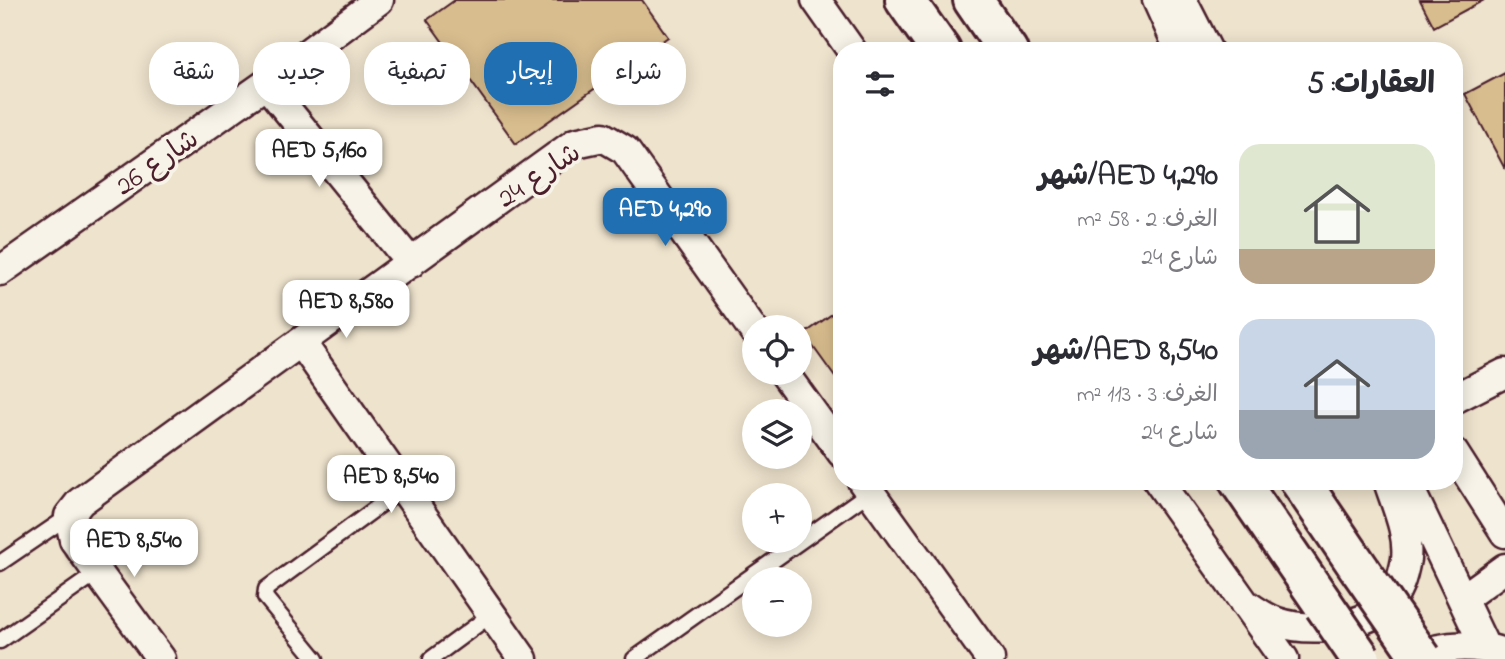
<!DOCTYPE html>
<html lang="ar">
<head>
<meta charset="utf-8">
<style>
	:root { --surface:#fff; --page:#f2f2f3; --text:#2b2b33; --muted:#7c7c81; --accent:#1f6fb2 }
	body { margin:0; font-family:"Indie Flower","Playpen Sans Arabic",sans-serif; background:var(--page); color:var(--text); direction:rtl; height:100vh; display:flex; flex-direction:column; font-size:26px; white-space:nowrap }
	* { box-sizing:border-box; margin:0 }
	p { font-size:23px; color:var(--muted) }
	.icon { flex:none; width:38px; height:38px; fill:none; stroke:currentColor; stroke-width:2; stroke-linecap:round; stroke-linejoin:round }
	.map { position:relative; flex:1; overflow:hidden; direction:ltr }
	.drawer { position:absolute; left:833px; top:42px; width:630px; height:448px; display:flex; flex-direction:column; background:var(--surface); border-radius:28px; box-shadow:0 4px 18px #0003; direction:rtl }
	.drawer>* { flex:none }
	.banner { position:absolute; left:21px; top:42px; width:665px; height:63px; direction:rtl; display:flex; gap:14px }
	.buttons { position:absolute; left:742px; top:315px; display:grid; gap:14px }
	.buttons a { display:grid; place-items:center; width:70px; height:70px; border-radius:50%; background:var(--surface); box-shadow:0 4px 18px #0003; font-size:35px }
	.price { position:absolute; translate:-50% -60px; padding:0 16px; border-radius:14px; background:#fff; color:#222; font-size:23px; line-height:46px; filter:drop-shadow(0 2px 4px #0008) }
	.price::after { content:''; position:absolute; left:50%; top:42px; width:21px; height:16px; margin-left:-10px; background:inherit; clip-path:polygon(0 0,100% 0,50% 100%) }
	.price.active { background:var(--accent); color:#fff }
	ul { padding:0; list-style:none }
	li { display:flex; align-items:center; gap:21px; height:175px; padding:0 28px }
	li span { display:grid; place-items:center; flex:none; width:196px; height:140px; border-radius:21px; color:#555 }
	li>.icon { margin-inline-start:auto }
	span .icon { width:84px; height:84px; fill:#fffc; stroke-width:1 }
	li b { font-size:30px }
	h2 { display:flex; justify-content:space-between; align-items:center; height:84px; padding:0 28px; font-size:30px }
	.tag { padding:0 24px; border-radius:28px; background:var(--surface); box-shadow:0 4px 18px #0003; font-size:24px; line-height:63px }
	.tag.active { background:var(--accent); color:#fff }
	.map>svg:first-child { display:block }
	.building { fill:#d8bd8e; stroke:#4a1f2b; stroke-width:2 }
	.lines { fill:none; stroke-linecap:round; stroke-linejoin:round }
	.service-casing { stroke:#4a1f2b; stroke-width:19 }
	.minor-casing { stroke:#4a1f2b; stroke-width:33 }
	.motorway-casing { stroke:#4a1f2b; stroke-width:44 }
	.service { stroke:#f7f3e8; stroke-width:14 }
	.minor { stroke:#f7f3e8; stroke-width:28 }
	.motorway { stroke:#f7f3e8; stroke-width:38 }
	.motorway-bridge-casing { stroke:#4a1f2b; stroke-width:44; stroke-linecap:butt }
	.motorway-bridge { stroke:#f7f3e8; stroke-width:38 }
	.labels { text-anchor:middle; stroke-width:7; stroke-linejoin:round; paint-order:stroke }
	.street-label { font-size:28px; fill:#4a1f2b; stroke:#f7f3e8 }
</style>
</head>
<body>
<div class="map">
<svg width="1505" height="659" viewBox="0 0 1505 659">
	<rect width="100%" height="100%" fill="#eee3cd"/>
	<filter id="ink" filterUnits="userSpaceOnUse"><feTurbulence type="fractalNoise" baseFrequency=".0143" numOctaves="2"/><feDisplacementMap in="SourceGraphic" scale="14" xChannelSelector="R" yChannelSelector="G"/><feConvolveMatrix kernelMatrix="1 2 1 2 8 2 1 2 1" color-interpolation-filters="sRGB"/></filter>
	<g filter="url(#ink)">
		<path class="building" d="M455,0H642L668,37L516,144L427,20Z
			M1420,0H1484L1434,27Z
			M1505,73V169L1465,94Z
			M842,307V387L804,334Z"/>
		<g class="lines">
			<defs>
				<path id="service" d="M0,563L69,516
					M0,641L98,572
					M316,659L265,597L266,589L402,489
					M431,659L492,614
					M634,659L870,492"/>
				<path id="minor" d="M816,0L852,51
					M1157,0L1180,51
					M1182,0L1208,51
					M266,84L411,263
					M0,271L266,84L379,0
					M301,342L523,659
					M784,373L842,453
					M1454,399L1505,373
					M1454,453L1505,533
					M862,481L990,659
					M1158,481L1284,659
					M1406,481L1485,647
					M1462,599L1505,568
					M1244,603C1254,610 1265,618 1277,622C1307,632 1359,629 1384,607C1398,595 1403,576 1406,559C1409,533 1396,506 1388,481
					M161,659L74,540L69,516L80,502L575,143L603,137L625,150L754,331
					M1411,659C1441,644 1473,643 1505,653"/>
				<path id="motorway" d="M905,0L941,51
					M973,0L1008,51
					M1239,481L1324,605
					M1300,481L1361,571"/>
			</defs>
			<use href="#service" class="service-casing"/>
			<use href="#minor" class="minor-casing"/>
			<use href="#motorway" class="motorway-casing"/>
			<use href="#service" class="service"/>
			<use href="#minor" class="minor"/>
			<use href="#motorway" class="motorway"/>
			<defs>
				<path id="motorway-bridge" d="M1361,571L1422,659
					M1324,605L1361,659"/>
			</defs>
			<use href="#motorway-bridge" class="motorway-bridge-casing"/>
			<use href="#motorway-bridge" class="motorway-bridge"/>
		</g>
	</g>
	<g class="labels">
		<g class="street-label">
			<text transform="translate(156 161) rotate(-35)" y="10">شارع 26</text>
			<text transform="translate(538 174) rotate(-34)" y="10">شارع 24</text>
		</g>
	</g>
</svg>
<div class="buttons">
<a><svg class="icon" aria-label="locate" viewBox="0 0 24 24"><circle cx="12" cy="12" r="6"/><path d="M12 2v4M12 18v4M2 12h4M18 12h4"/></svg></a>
<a><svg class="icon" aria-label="layers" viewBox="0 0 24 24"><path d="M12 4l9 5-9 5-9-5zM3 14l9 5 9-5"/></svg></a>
<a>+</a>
<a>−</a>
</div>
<b class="price" style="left:319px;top:189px">AED 5,160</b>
<b class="price active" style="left:665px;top:248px">AED 4,290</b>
<b class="price" style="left:346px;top:340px">AED 8,580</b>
<b class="price" style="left:391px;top:515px">AED 8,540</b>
<b class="price" style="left:134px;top:579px">AED 8,540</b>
<div class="banner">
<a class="tag">شراء</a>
<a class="tag active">إيجار</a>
<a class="tag">تصفية</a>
<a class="tag">جديد</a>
<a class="tag">شقة</a>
</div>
<section class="drawer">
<h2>العقارات: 5<svg class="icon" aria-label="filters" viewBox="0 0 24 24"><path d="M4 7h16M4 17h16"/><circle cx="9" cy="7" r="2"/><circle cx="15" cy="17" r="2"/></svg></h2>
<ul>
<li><span style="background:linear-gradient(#dfe7d0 75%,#b9a48a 0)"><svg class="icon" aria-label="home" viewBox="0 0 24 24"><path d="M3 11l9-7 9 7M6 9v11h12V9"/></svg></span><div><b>AED 4,290/شهر</b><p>الغرف: 2 · 58 m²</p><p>شارع 24</p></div></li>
<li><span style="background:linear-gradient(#c9d6e8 65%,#9aa5b1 0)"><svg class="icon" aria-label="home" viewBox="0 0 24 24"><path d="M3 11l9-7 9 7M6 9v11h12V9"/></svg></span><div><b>AED 8,540/شهر</b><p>الغرف: 3 · 113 m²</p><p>شارع 24</p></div></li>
</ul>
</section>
</div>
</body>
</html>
